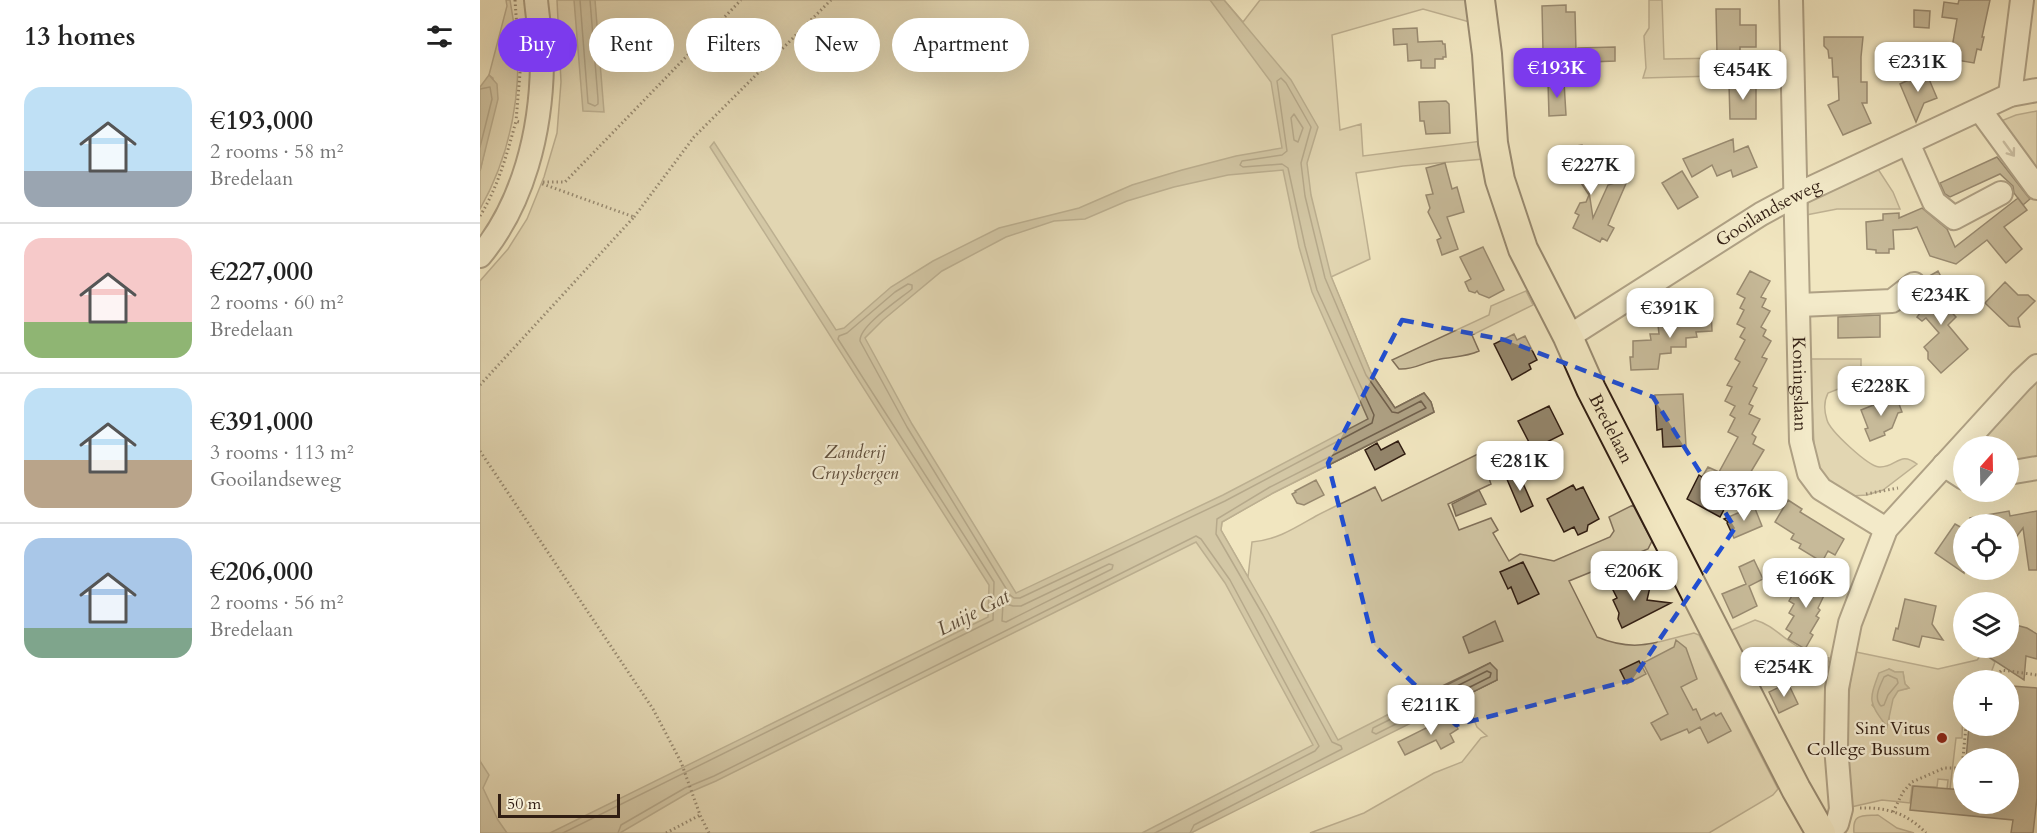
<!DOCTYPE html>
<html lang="en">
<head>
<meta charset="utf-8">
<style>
	:root { --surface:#fff; --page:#f2f2f2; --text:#222; --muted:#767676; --line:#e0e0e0; --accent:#7c3aed }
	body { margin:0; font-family:Cardo,serif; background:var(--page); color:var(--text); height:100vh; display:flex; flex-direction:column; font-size:22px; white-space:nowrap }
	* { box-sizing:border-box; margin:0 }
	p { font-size:20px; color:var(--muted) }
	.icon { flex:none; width:33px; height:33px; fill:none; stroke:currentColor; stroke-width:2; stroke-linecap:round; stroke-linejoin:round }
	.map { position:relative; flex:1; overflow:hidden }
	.sheet { display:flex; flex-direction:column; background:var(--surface); width:480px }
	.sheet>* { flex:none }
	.hud { position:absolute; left:18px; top:18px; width:570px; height:54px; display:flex; gap:12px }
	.needle { width:39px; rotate:20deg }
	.controls { position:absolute; left:1473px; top:436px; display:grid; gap:12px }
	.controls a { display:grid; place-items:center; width:66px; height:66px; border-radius:50%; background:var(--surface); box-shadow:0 6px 24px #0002; font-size:30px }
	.scale { position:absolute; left:18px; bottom:15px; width:122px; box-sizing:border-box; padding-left:6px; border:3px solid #301d12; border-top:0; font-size:16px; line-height:21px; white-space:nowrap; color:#301d12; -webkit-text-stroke:4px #f6efd6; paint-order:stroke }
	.price { position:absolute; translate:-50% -51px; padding:0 14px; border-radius:12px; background:#fff; color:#222; font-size:20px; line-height:39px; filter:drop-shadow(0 2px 3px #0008) }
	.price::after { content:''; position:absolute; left:50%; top:36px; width:18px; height:14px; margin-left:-9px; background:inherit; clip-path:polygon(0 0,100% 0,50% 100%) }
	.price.current { background:var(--accent); color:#fff }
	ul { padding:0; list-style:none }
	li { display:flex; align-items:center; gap:18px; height:150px; padding:0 24px }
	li+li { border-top:2px solid var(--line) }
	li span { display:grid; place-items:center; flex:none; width:168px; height:120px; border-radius:18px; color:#555 }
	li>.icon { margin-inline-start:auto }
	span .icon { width:72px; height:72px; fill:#fffc; stroke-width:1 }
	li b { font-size:26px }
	h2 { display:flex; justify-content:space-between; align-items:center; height:72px; padding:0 24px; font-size:26px }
	.pill { padding:0 21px; border-radius:27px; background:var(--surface); box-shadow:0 6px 24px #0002; font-size:21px; line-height:54px }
	.pill.current { background:var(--accent); color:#fff }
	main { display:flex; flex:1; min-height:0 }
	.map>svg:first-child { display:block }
	.green { fill:#d0c4a2; stroke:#80705a; stroke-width:1.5; fill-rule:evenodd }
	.water { fill:#afa285; stroke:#7c6d57; stroke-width:1.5; fill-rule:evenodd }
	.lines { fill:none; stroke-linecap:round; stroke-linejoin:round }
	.shore { stroke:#70604c; stroke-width:1.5 }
	.building { fill:#94866c; stroke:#301d12; stroke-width:1.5 }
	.minor-casing { stroke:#604f3e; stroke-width:26 }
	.major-casing { stroke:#301d12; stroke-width:32 }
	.path { stroke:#301d12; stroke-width:3; stroke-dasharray:1.5 3; stroke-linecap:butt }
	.minor { stroke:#f6efd6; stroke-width:22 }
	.major { stroke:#f1e6c0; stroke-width:28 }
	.oneway { stroke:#9d907e }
	.marked { fill:none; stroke:#1d4ed8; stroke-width:4.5; stroke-dasharray:12 8; stroke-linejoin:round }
	.poi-dot { fill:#8f2418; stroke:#f6efd6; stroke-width:2 }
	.labels { text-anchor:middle; stroke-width:4.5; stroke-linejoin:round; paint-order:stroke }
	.street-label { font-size:18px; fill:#301d12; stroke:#f6efd6 }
	.park-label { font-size:18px; font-style:italic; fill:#604f3d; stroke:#f6efd6 }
	.poi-label { font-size:18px; fill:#301d12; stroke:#f6efd6; text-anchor:end }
	.water-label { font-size:20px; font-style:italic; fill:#5c4c3a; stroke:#f6efd6 }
</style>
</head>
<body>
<main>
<section class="sheet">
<h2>13 homes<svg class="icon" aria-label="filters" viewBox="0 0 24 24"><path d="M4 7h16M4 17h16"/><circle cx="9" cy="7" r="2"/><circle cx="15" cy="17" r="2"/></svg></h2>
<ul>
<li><span style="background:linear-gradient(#bfe0f5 70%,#9aa5b1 0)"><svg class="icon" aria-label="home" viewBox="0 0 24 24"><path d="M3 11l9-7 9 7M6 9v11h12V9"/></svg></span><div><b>€193,000</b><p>2 rooms · 58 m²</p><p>Bredelaan</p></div></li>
<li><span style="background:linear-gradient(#f6c9c9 70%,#8fb573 0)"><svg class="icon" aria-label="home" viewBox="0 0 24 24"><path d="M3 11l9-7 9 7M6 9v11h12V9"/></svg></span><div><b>€227,000</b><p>2 rooms · 60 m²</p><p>Bredelaan</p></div></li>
<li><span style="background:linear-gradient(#bfe0f5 60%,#b9a48a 0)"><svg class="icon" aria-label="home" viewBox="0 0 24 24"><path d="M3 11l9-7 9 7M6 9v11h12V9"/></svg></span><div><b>€391,000</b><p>3 rooms · 113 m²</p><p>Gooilandseweg</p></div></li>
<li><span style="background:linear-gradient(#a9c7e8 75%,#7fa58c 0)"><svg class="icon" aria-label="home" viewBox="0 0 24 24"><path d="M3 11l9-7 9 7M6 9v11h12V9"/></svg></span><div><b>€206,000</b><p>2 rooms · 56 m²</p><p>Bredelaan</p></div></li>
</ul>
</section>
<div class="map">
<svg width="1557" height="833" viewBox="0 0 1557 833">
	<rect width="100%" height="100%" fill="#f1e6c0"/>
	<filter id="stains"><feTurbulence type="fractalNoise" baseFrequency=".00333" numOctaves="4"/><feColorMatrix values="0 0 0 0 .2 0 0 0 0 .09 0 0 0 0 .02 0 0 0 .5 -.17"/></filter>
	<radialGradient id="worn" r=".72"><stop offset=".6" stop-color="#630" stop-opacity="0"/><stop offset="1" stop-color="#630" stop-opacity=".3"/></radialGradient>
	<path class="green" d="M26,0H30C33,19 37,40 38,59C38,112 26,163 0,209V171L5,149L13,78L9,75L27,6Z
		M77,0H744L763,22L780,0H989L993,23L943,9L852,35L860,130L881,124L883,156L1002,141L1004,159L923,166L876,173L890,259L851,277L891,373L915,408L944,393L951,402L954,412L793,493L742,522L741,530L768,577L772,542C797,540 815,528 836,516C855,506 876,497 895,487L902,501L1000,453L1011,484L968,504L979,530L1011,518L1018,530L1013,533L1029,561L1040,554L1074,561L1130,537L1134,531L1129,517L1153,505L1172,541L1168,549L1089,581L1117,637C1156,653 1176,642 1214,633L1219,635L1298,789L1293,795L1229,833H830L884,813L954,773L982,762L1001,738L1007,736L997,727L984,696L1017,680L1010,663L929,702L711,833H0V281L28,249L47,219L64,177L77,133L81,82Z
		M1169,0H1182L1184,59L1302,57V73L1265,90L1240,85L1239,79L1235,76L1163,78L1166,68L1164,36L1169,28Z
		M1557,111V178L1516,123L1536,115Z
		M1394,163L1413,192L1420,209H1357L1326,215L1329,199Z
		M1046,291L1053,305L992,335L999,351C984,358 971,356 956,360C942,363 934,370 919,369L912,360L1009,315L1011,306Z
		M1330,359H1381V380L1348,393C1344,401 1344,411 1347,420C1350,431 1388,466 1399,467C1417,468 1419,450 1437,464L1403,490L1387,495L1371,496L1352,488L1335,465Z
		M1557,376V456L1529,462L1528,447H1488Z
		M1275,620C1290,624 1300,635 1312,643C1323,651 1336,655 1349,658L1344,679H1330L1315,685L1310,679L1296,675L1272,688L1245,633Z
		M1376,652L1458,669L1497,660L1503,653L1515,662L1508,681H1484L1482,738H1476L1470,789H1467L1468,780L1458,779L1457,787L1432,786L1430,803L1402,800L1371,807C1368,756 1363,702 1376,652ZM1409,669L1415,672H1423L1425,684L1429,688C1426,690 1422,689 1419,690C1409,695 1409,713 1409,722L1392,705Z
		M1398,815L1417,828L1434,833H1374C1372,813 1382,816 1398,815Z"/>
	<path class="water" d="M94,0H115L124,112L103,111Z
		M730,0H744L811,80L838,127L827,163L831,195L851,276L891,373L915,408L944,393L951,402L954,412L793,493L742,522L741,530L788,612L858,740L1010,663L1017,670V680L711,833H662L833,745L745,583L716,542L236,781L208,793L140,833H70L508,617L509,585L230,147L234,142L356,330L364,328L411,287L453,261L519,228L599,208L652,185L702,170L756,156L802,148L791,82ZM803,170L819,247L832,292L888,419L743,495L536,593L432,424L385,338L403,320L462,271L526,237L574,221L605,219L647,201L694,187L748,175Z
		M9,75L17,84L18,99L0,171V87Z
		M999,490L1006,504L976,516L972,504Z
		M1015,621L1023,641L989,653L983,637Z
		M1409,669L1415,672H1423L1425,684L1429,688L1418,691L1413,699L1407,727C1389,702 1388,702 1399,673Z
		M0,761L9,775L3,788L18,820L27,833H0Z"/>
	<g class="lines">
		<path class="shore" d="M100,0L108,103L115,106L118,104V99L110,0
			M0,89L10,87L12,99L0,147
			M814,114L823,128L818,142L814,140L811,118Z
			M629,564L633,565L632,569L526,622L522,621L523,603L533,606H541Z
			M1007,671L1011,673L1010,677L896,734L892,732L893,728Z
			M1408,675L1417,679L1418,683L1408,695L1404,705L1401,706C1393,698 1400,686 1404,677Z
			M83,833L513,620L514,582L358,339L359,336L367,333L415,292L428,284L432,285V289C420,299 379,326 380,341L427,427L530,595L534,598H540L745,501L892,423L894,415L837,290L825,246L808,168L802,164L763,167L760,165L762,161L802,155L807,151L797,81L801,78L806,83L831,127L821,163L825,196L845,278L886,375L912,412L918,413L941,401L946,408L790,487L737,519L736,534L783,615L852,742L861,746L862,749L714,825L710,833
			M138,833L141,825L205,788L234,776L716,536L721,539L750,580L839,746L835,751L675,833"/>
	</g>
	<path class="building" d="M1479,0H1510L1502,37H1504L1501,50L1497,49L1494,63L1470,59L1477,19L1462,17L1464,2L1478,4Z
		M1086,5V12H1095L1096,51L1098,48L1135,47V61L1110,62L1111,76L1094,77L1093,54L1096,51H1063L1062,6Z
		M1236,9H1260V25H1276V47H1260V54H1237Z
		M1434,10L1450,11L1449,28L1434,27Z
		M937,28L938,42L962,41L963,44H965L966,57H963V59H955V68H941V60L928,61L927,44L914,45L913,29Z
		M1344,37H1383L1381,57V82H1387V103H1382L1391,123L1363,135L1348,105L1359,100L1358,77H1353L1352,58H1349L1348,50L1344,46Z
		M1446,72L1457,98L1444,103L1436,122L1420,84Z
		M1068,82H1084L1086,115L1069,116Z
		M1249,84H1276V119H1250Z
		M966,101L969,104L970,133L946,134L944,121H940L939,102Z
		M1253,139L1254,152L1268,146L1277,167L1253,177L1251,170L1237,176L1232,165L1212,177L1203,159Z
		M1102,145L1113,218L1128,185L1148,179L1128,225L1134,228L1127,241L1122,238L1120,242L1093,228L1099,215L1095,213L1100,203L1106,202L1109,195L1094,172L1082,173L1076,149Z
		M1517,157L1550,199L1543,205L1534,193L1533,186L1520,174L1470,197L1465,194L1460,183Z
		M965,163L972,189L977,187L984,212L967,217L978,249L962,255L957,240L961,238L948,212L950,208L946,195L953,194L946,168Z
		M1202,171L1218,197L1198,209L1182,183Z
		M1538,198L1547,210L1524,227L1542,249L1526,263L1507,240L1476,264L1450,256L1437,227L1431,229L1413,230L1414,249H1409V253H1396V250L1387,249L1386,222L1403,220V214L1419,213V218L1442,208L1467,229L1475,247Z
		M1003,247L1024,290L1009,298L999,294L997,291L995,293L989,291L985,282L991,279L980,257Z
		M1270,271L1290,281L1281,297L1286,299L1282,307L1290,311L1281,327L1286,330L1283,336L1291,341L1282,357L1287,359L1273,386L1277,388L1269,404L1273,406L1269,414L1280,419L1272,434L1276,437L1273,444L1284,450L1266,480L1261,478L1240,517L1207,499L1219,475L1222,477L1228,467L1239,472L1258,437L1248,432L1255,418L1250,415L1255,406L1245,401L1252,387L1247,385L1260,362L1255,359L1265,340L1260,337L1265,328L1257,324L1264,310L1260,308L1265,298L1257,294Z
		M1458,271L1471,295L1463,303L1476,317L1468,325L1488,349L1461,373L1448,359V352L1444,347L1459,333L1446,318L1442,321L1437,317L1453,296L1447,285L1446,278Z
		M1525,282L1538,295H1548L1555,301L1538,318L1540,327L1529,326L1505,303Z
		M1231,309L1232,331L1216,332L1217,337L1206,338V347H1191V353L1180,354L1178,369L1151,370L1150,357H1153V341L1171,340L1170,334H1179L1178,325L1197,324V319H1204V310Z
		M1400,315V337L1358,338V317Z
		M1034,334L1037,340L1045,336L1057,360L1049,364L1051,369L1032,380L1014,344Z
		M1203,394L1206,446L1183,447L1182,429L1177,430L1175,395Z
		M1416,396L1422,412L1418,413L1412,428L1404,432L1405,435L1390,441L1385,429L1388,428L1381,410Z
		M1069,406L1083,434L1059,446L1057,443L1051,446L1038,421Z
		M918,441L925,454L895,470L885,450L897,443L901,450Z
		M1038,472L1053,506L1041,512L1026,477Z
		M836,480L844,495L824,505L817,503L812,494L816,492L815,491Z
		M1093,485L1096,490L1103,487L1119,519L1108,525L1107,531L1098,535L1094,527L1084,532L1067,499Z
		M1308,500L1322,509L1320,512L1364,539L1355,555L1348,551L1342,562L1319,548L1321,544L1311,539L1314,534L1295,522Z
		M1274,506L1282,526L1254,538L1247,523L1248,522L1244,519Z
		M1529,511L1530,516L1557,511V570H1549L1543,528L1528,548V525H1490V518Z
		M1475,524L1484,529V573L1455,553Z
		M1274,560L1283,579L1269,586L1277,606L1253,618L1242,594L1266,584L1259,567Z
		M1043,562L1059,594L1038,604L1031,587L1028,589L1020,572Z
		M1326,571L1349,585L1338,608L1340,610L1336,616L1339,618L1330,633L1333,635L1325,649L1308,639L1312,633L1306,629L1314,616L1309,613L1314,604L1309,601Z
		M1148,577L1154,589L1162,585L1170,587L1167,600L1191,603L1142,628L1138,619L1139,613L1133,600L1137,598L1131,586Z
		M1425,599L1456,606L1452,624L1463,640L1442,636L1439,647L1413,640L1416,628L1418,629Z
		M1528,623L1547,628L1557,634V659L1546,656L1544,680L1495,648H1528Z
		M1196,640L1206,648L1217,679L1201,687L1213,710L1216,709L1221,720L1234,713L1236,716L1241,713L1251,731L1228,743L1220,727L1209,733L1207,729L1181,740L1171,723L1188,714L1163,663L1194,647Z
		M1159,661L1166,674L1147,684L1140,670Z
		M1308,683L1318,704L1299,713L1289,692Z
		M1532,686L1557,688V798L1553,833H1531L1533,820L1430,810L1433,786L1484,790V804H1528V759H1486L1489,726H1528V696L1531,697Z
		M972,715L978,729L970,734L974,742L961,749L956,740L925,755L918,742Z"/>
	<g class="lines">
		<defs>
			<g id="minor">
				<path id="s1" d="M1311,0L1321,441L1329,473L1341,489L1406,529"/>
				<path d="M1530,95L1542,0"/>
				<path d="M1500,110L1557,188"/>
				<path d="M1428,143L1454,202L1474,218L1521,193"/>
				<path d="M0,256C44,203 61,131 62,64C62,43 58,21 56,0"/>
				<path d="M1319,305L1412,301L1434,284"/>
				<path id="s2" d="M1088,337L1281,214L1316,195L1530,95L1557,90"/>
				<path d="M1464,465L1484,478"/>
				<path d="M1528,473L1557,468"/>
				<path d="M1344,833L1357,824L1361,809L1356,746L1357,688L1370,623L1406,529L1541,381L1557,366"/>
			</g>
			<g id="major">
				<path id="s3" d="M1000,0L1007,54L1013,143L1020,180L1043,249L1088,337L1111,389L1316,789L1341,833"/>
			</g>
		</defs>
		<use href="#minor" class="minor-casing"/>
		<use href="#major" class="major-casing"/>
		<path class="path" d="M35,0L40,73L36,121
			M63,182H85L261,0
			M0,216C18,187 27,154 36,121L39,122
			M154,217L214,137L351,0
			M0,385L154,217L60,183
			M0,451L173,709L201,762L220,815L229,833
			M1386,494L1418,488
			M1510,681L1522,670L1557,675
			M1380,808C1406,807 1427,813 1446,833
			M1413,812L1423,792L1432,782L1464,768H1482L1486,726
			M186,833L220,815"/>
		<use href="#minor" class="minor"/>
		<use href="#major" class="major"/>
	</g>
	<defs><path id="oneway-shaft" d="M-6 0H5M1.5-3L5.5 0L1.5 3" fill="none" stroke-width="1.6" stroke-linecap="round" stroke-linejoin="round" transform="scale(1.5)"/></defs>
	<use class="oneway" href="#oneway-shaft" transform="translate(1529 149) rotate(54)"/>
	<path d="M0 0H1557V833H0ZM922,320L1025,340L1173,397L1255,528L1152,680L976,725L894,645L848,463Z" fill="#f1e6c0" fill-opacity=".55" fill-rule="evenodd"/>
	<path class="marked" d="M922,320L1025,340L1173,397L1255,528L1152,680L976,725L894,645L848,463Z"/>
	<circle class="poi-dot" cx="1462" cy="738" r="6"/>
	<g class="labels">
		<g class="street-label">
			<text dy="6" stroke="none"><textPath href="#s2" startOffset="236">Gooilandseweg</textPath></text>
			<text dy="6" stroke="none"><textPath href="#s1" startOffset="384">Koningslaan</textPath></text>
			<text dy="6" stroke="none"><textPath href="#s3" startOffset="454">Bredelaan</textPath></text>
		</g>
		<g class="park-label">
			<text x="375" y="458">Zanderij<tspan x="375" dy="21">Cruysbergen</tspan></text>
		</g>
		<g class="poi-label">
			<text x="1450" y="734">Sint Vitus<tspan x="1450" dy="21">College Bussum</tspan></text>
		</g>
		<g class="water-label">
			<text transform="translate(493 612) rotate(-27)" y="7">Luije Gat</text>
		</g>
	</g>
	<rect width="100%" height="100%" filter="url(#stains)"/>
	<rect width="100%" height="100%" fill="url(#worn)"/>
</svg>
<div class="controls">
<a><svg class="needle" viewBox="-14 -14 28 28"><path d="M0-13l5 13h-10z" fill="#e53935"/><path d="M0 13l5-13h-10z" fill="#767676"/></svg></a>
<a><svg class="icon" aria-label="locate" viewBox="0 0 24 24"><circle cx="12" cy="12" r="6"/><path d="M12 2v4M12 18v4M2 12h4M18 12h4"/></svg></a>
<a><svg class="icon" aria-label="layers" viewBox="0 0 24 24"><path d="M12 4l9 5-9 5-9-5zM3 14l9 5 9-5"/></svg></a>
<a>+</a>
<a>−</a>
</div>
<div class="scale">50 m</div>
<b class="price" style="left:1438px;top:93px">€231K</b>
<b class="price current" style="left:1077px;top:99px">€193K</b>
<b class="price" style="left:1263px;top:101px">€454K</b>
<b class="price" style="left:1111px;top:196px">€227K</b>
<b class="price" style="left:1461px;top:326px">€234K</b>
<b class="price" style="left:1190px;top:339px">€391K</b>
<b class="price" style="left:1401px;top:417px">€228K</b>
<b class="price" style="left:1040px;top:492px">€281K</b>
<b class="price" style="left:1264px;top:522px">€376K</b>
<b class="price" style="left:1154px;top:602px">€206K</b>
<b class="price" style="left:1326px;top:609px">€166K</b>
<b class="price" style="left:1304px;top:698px">€254K</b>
<b class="price" style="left:951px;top:736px">€211K</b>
<div class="hud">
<a class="pill current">Buy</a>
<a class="pill">Rent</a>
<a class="pill">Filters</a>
<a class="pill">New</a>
<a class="pill">Apartment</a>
</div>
</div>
</main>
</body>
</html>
